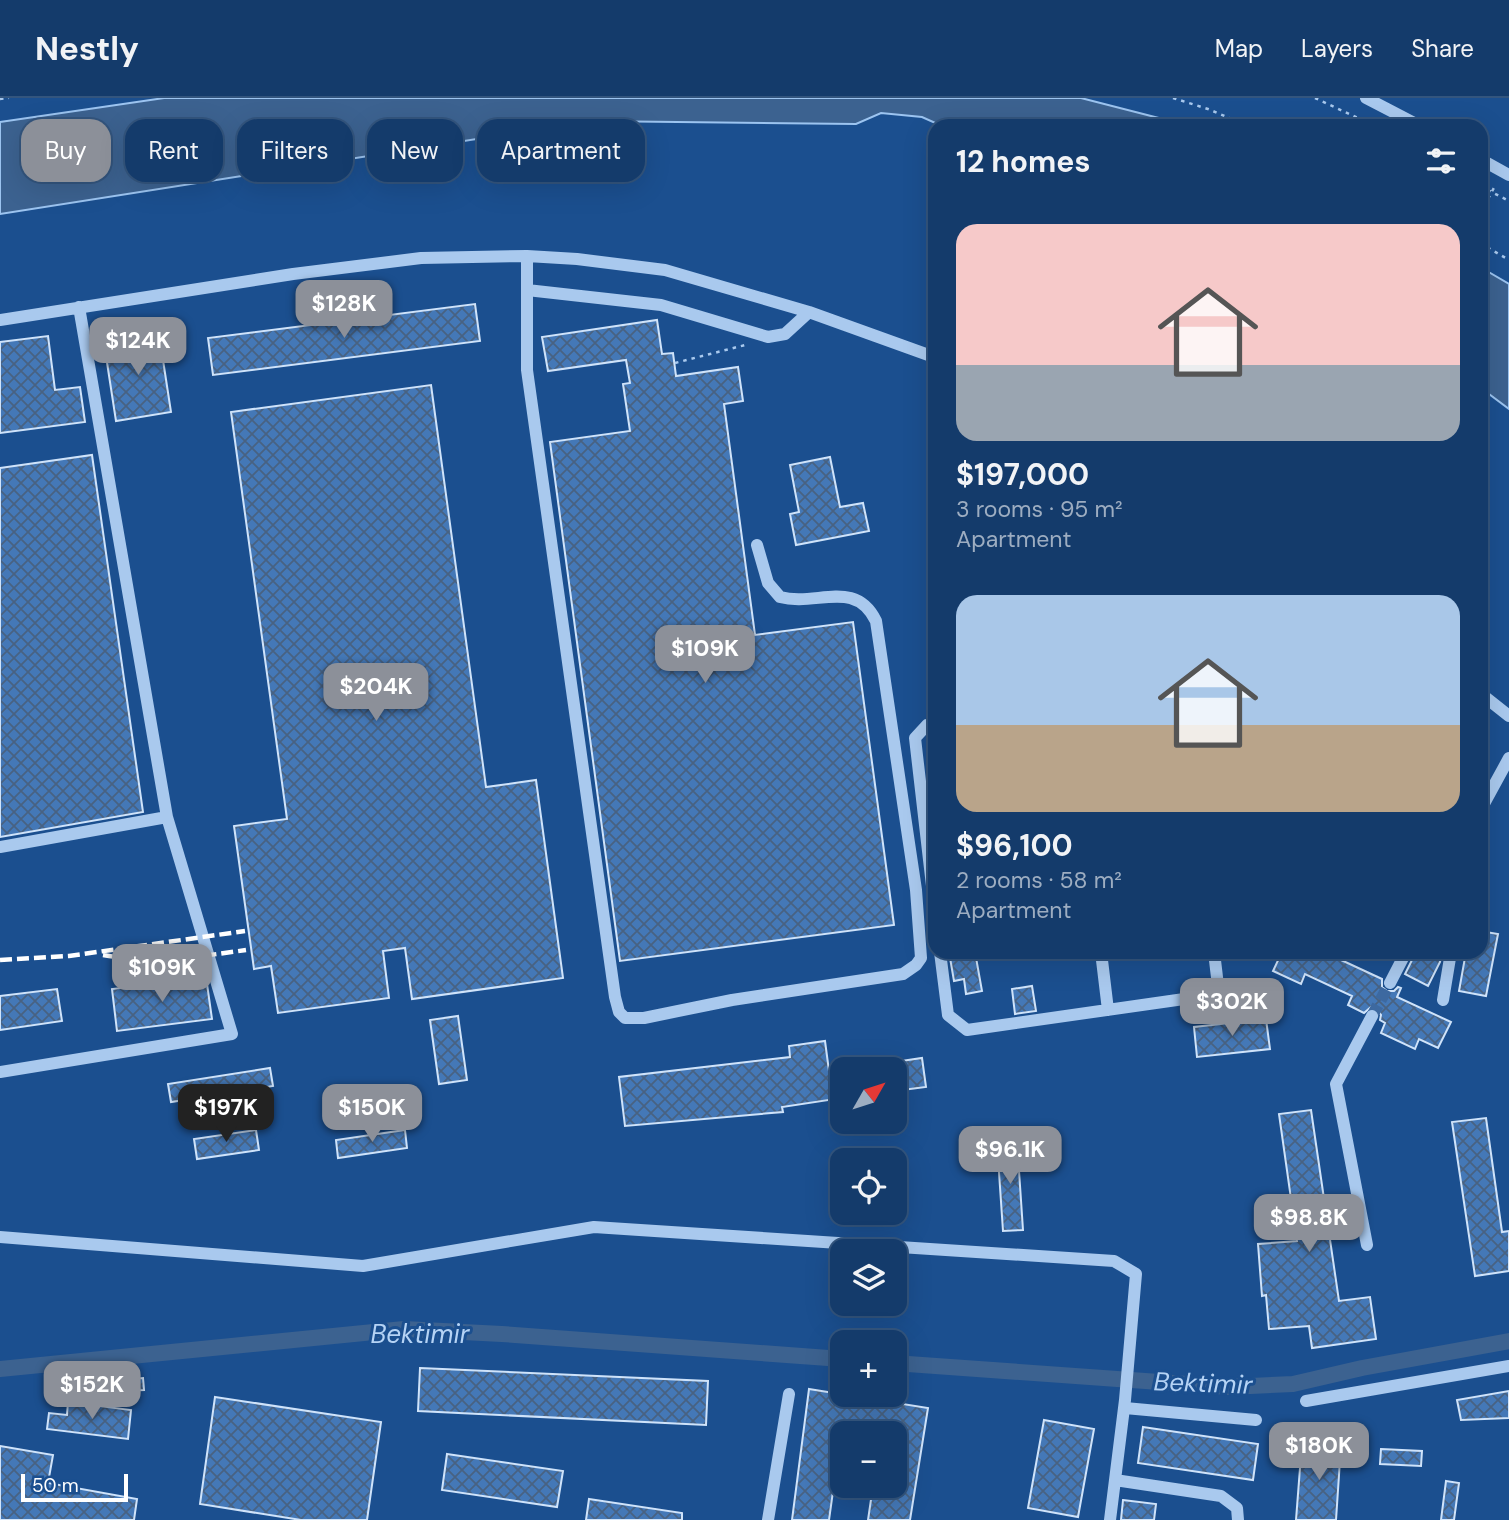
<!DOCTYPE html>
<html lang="en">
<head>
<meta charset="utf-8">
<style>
	:root { --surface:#143b6b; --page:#214673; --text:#f1f3f6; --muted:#9dadc1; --line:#33557e; --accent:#8c9099 }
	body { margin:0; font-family:"DM Sans",sans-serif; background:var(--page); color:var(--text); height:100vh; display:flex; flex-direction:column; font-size:26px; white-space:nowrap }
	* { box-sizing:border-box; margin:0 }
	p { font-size:23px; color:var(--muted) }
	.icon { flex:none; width:38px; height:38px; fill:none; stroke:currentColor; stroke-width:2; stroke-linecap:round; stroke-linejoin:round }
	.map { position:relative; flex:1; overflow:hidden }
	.details { position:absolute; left:928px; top:21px; width:560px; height:840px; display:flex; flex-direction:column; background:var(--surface); border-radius:21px; box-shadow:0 7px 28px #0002,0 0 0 2px var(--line) }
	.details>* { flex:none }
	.guide { position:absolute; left:21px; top:21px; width:665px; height:63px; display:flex; gap:14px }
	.needle { width:46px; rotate:51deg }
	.buttons { position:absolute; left:830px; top:959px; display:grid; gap:14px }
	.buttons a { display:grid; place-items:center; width:77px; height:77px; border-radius:14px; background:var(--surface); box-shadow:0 7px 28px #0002,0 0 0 2px var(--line); font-size:35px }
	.scale { position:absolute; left:21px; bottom:18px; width:107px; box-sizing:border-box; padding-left:7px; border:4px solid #fff; border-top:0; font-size:19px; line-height:24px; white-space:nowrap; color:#fff; -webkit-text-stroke:5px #1b4f8f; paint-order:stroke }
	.price { position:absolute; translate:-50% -60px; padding:0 16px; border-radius:14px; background:var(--accent); color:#fff; font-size:23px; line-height:46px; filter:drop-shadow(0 2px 4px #0008) }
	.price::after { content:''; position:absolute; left:50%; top:42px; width:21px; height:16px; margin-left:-10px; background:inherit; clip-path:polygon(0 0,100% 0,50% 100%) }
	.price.active { background:#222; color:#fff }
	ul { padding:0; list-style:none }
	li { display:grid; align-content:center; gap:14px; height:371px; padding:0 28px }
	li span { display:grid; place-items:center; height:217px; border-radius:21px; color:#555 }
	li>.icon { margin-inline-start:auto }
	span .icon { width:126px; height:126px; fill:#fffc; stroke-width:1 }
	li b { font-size:30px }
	h2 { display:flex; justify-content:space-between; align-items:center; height:84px; padding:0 28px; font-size:30px }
	.chip { padding:0 24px; border-radius:21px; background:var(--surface); box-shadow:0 7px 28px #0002,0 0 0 2px var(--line); font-size:24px; line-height:63px }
	.chip.active { background:var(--accent); color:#fff }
	header { display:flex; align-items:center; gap:42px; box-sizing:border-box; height:98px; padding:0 35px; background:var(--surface); border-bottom:2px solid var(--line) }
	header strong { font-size:33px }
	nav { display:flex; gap:38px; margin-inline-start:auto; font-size:24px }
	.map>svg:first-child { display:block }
	.water { fill:#3c6290; stroke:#9cc4f0; stroke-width:2 }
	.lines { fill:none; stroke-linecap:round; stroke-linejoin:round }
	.canal { stroke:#3c6290; stroke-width:16 }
	.building { fill:url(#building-cross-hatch); stroke:#cfe3fa; stroke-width:2 }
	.minor-tunnel { stroke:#3d69a0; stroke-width:12; stroke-dasharray:12 6; stroke-linecap:butt }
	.path { stroke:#a9c9ee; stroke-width:2.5; stroke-dasharray:3.5 5; stroke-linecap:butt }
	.minor { stroke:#a9c9ee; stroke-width:12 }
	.rail { stroke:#fff; stroke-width:4.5; stroke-dasharray:12 5; stroke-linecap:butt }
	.labels { text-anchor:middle; stroke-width:6; stroke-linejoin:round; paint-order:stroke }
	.water-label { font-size:26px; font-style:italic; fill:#b5d3f5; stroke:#1b4f8f }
</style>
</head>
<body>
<header>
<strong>Nestly</strong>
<nav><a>Map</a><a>Layers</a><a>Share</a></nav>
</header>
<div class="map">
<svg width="1509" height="1422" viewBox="0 0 1509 1422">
	<defs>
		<pattern id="building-cross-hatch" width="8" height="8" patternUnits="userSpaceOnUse" patternTransform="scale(1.75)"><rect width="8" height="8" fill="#4478b7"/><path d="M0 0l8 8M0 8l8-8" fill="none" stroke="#486282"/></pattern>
	</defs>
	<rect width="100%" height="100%" fill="#1b4f8f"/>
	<path class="water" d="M164,0H1081L1190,28H942L922,19L881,15L856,26L591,23L0,116V24Z
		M1480,169L1509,186V311L1481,290Z"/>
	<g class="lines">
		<path class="canal" d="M894,1265L1229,1289L1293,1286L1362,1270L1509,1243
			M0,1271L404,1231L502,1236L842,1261"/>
	</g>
	<path class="building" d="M475,206L480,243L213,277L208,240Z
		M657,222L662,256L673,255L676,278L738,269L743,303L724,306L755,537L853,524L894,827L620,863L550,344L630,333L623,286L630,285L626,262L548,273L542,239Z
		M159,236L171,314L116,323L104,245Z
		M48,238L55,292L80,289L85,324L0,335V244Z
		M431,287L486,689L536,682L563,880L412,901L405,850L383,853L389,900L278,915L271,868L254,871L234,728L287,721L231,314Z
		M92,357L143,714L0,739V370Z
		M830,359L840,409L863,405L869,433L796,447L790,416L799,414L790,367Z
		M1480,833L1498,836L1486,898L1459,893L1466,854H1480Z
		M949,854H975L982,893L966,896L964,881L954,883Z
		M1282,854H1324L1382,881V889L1387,893H1394L1398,889L1401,890L1397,899L1451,924L1438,950L1419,941L1415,951L1381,935L1385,925L1380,922L1381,917L1377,911L1371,909L1364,915L1348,907L1352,898L1305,876L1301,886L1273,873Z
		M1416,854H1442L1440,864L1428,888L1405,876Z
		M206,879L212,921L117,933L112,891Z
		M1032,888L1036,913L1015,916L1012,891Z
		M57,891L62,923L0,932V898Z
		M458,918L467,982L439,986L430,922Z
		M1266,921L1270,951L1197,959L1194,929Z
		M825,943L829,973L842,971V1000L782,1009L783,1014L625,1028L619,979L790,959L789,948Z
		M922,960L926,989L894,993V964Z
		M270,970L273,988L171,1004L168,986Z
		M1311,1012L1339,1203L1370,1199L1376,1241L1312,1250L1309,1228L1269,1231L1266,1197L1262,1198L1258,1146L1297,1143L1279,1016Z
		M1486,1020L1502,1134L1509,1133V1173L1475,1178L1452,1024Z
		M256,1032L259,1052L197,1061L194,1041Z
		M405,1032L407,1050L338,1060L336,1042Z
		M1017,1043L1023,1132L1003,1133L997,1045Z
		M420,1270L708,1283L706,1327L418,1313Z
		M143,1280L144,1292L122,1293L121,1282Z
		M809,1291L928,1310L910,1422H868L873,1388H894V1335H842V1387L834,1386L829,1422H792Z
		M1509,1293V1320L1461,1322L1457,1302Z
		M215,1299L381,1324L367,1422H301L200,1406Z
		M68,1304L131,1312L128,1341L47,1331L49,1315L67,1317Z
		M1044,1322L1094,1331L1078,1419L1028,1410Z
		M1143,1329L1258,1346L1253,1382L1138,1365Z
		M1302,1344L1341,1347L1336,1422H1296Z
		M0,1348L53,1357L48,1385L137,1401L134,1422H0Z
		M1381,1351L1422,1353L1421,1368L1380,1366Z
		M447,1356L563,1373L557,1409L442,1392Z
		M1446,1383L1459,1385L1454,1422H1441Z
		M589,1401L682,1415V1422H586Z
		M1123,1402L1156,1406L1154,1422H1121Z"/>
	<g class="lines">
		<path class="minor-tunnel" d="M1372,918L1390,885"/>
		<path class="path" d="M1173,0L1208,11L1248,28
			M1315,0L1375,28
			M0,1L9,0
			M1480,88L1509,103
			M1480,99L1488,101L1496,86
			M1480,145L1509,162
			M675,265L749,246"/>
		<path class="minor" d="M1366,0L1420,28
			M1480,61L1509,77
			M527,158V272L615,899L619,914L625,920H644L732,902L903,876L916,867L921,860L916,792L876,523C855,480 816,509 780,499L768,485L757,447
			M527,192L661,207L768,239L785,236L809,214
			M0,222L293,176L421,160L527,158L577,161L665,172L809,214L934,259
			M1480,595L1509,618
			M934,626L927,627L915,640L934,805
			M1480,713L1509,660
			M0,749L167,719
			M940,854L948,917L967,932L1219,896L1214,854
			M1101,854L1108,912
			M1390,885L1406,854
			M1443,902L1451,854
			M0,974L232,936L167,719L79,209
			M0,1139L363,1168L594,1129L1114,1163L1136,1176L1125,1302L1110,1422
			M1367,1147L1336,986L1372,918
			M1306,1303L1509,1268
			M1125,1310L1256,1322
			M1115,1382L1221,1398L1237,1410L1238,1422
			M768,1422L789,1296"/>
		<path class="rail" d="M103,857C153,866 196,859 246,852
			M0,862L69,858L245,833"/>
	</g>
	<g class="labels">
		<g class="water-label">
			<text x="420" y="1245">Bektimir</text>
			<text transform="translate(1203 1285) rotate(2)" y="9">Bektimir</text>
		</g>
	</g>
</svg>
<div class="buttons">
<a><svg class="needle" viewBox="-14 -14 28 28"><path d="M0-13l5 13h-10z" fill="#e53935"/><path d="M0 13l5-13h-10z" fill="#9dadc1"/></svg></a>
<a><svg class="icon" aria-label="locate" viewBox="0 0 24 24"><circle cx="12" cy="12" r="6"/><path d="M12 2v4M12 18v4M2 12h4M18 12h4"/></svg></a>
<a><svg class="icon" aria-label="layers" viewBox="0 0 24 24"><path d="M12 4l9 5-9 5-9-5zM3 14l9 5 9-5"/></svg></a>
<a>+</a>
<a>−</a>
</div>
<div class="scale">50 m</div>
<b class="price" style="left:344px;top:242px">$128K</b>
<b class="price" style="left:138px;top:279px">$124K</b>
<b class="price" style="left:705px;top:587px">$109K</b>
<b class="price" style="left:376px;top:625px">$204K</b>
<b class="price" style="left:162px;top:906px">$109K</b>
<b class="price" style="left:1232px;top:940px">$302K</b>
<b class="price active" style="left:226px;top:1046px">$197K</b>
<b class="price" style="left:372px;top:1046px">$150K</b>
<b class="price" style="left:1010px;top:1088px">$96.1K</b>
<b class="price" style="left:1309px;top:1156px">$98.8K</b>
<b class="price" style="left:92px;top:1323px">$152K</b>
<b class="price" style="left:1319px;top:1384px">$180K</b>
<div class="guide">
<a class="chip active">Buy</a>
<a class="chip">Rent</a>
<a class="chip">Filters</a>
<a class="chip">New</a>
<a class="chip">Apartment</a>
</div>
<section class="details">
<h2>12 homes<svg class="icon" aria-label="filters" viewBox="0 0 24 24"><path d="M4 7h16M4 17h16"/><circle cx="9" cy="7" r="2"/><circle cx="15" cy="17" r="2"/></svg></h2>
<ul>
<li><span style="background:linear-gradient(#f6c9c9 65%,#9aa5b1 0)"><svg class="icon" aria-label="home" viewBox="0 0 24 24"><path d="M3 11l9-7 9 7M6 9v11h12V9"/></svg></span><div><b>$197,000</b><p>3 rooms · 95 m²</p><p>Apartment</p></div></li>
<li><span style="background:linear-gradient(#a9c7e8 60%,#b9a48a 0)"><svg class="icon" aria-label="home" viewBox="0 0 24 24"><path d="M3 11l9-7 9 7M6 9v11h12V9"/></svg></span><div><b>$96,100</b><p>2 rooms · 58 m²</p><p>Apartment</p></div></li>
</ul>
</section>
</div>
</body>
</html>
